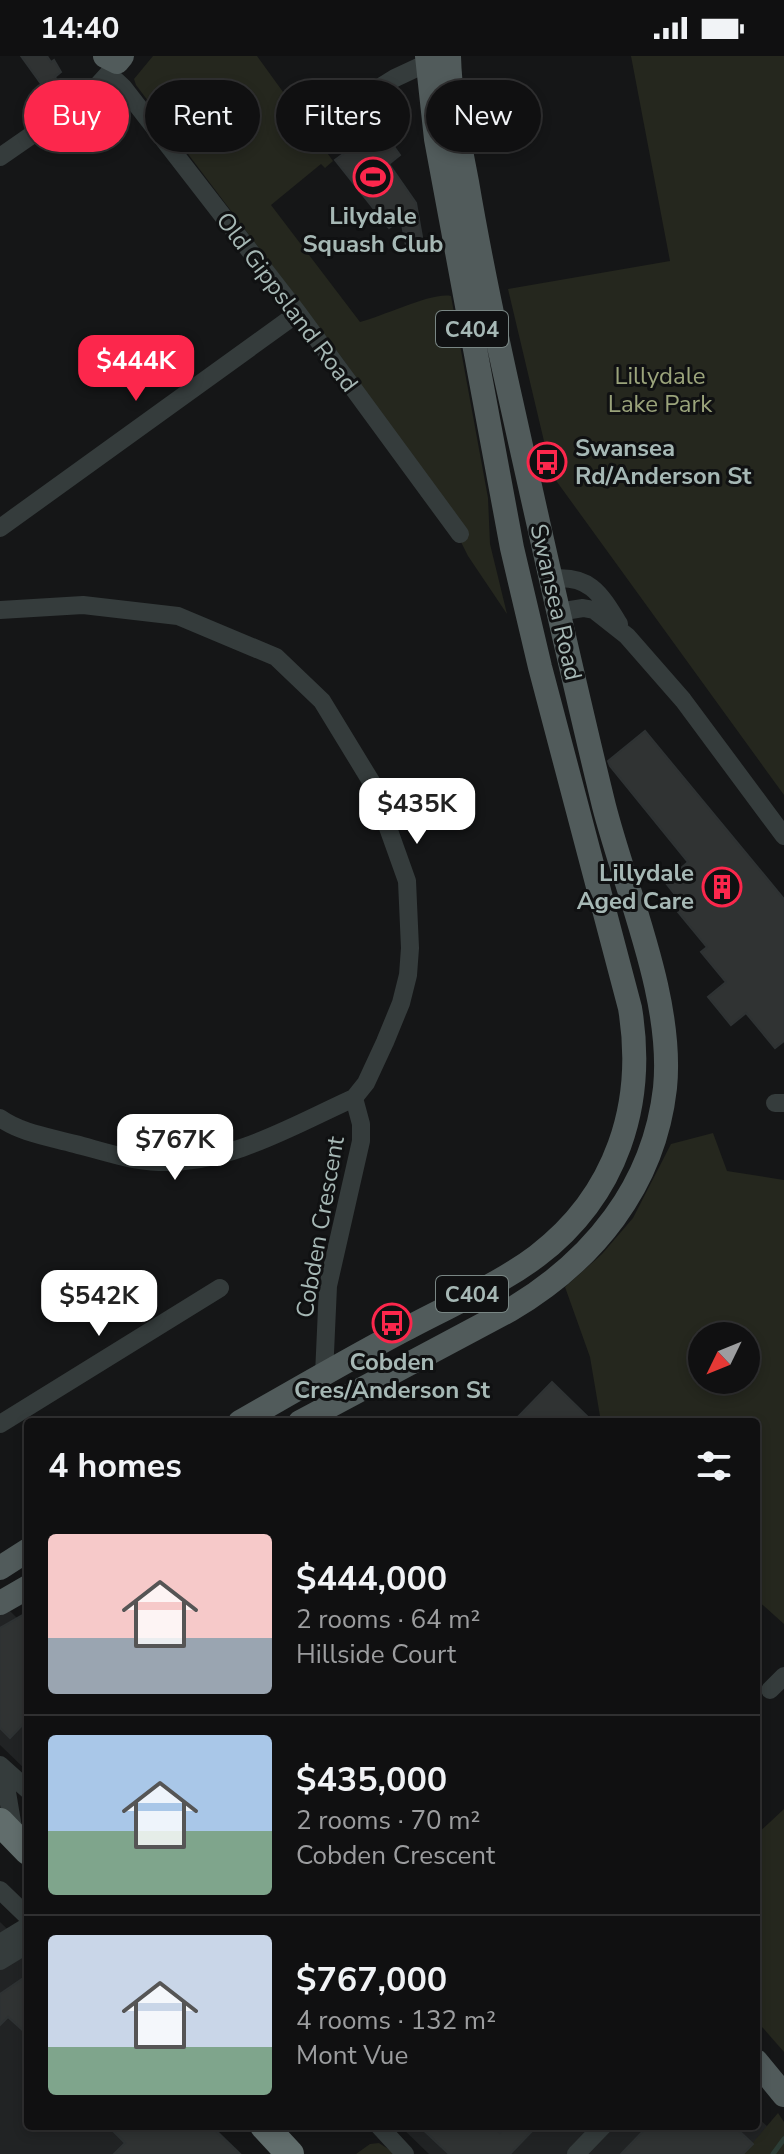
<!DOCTYPE html>
<html lang="en">
<head>
<meta charset="utf-8">
<style>
	:root { --surface:#101011; --page:#19191a; --text:#f1f3f6; --muted:#9c9d9f; --line:#303031; --accent:#fc274c }
	body { margin:0; font-family:"Nunito Sans",sans-serif; background:var(--page); color:var(--text); height:100vh; display:flex; flex-direction:column; font-size:30px; white-space:nowrap }
	* { box-sizing:border-box; margin:0 }
	p { font-size:26px; color:var(--muted) }
	.icon { flex:none; width:44px; height:44px; fill:none; stroke:currentColor; stroke-width:2; stroke-linecap:round; stroke-linejoin:round }
	.map { position:relative; flex:1; overflow:hidden }
	.sheet { position:absolute; left:24px; top:1362px; width:736px; height:712px; display:flex; flex-direction:column; background:var(--surface); border-radius:8px; box-shadow:0 4px 12px #0003,0 0 0 2px var(--line) }
	.sheet>* { flex:none }
	.top-card { position:absolute; left:24px; top:24px; width:736px; height:72px; display:flex; gap:16px }
	.needle { width:52px; rotate:227deg }
	.fabs { position:absolute; left:688px; top:1266px; display:grid; gap:16px }
	.fabs a { display:grid; place-items:center; width:72px; height:72px; border-radius:50%; background:var(--surface); box-shadow:0 4px 12px #0003,0 0 0 2px var(--line); font-size:40px }
	.price { position:absolute; translate:-50% -68px; padding:0 18px; border-radius:16px; background:#fff; color:#222; font-size:26px; line-height:52px; filter:drop-shadow(0 2px 4px #0008) }
	.price::after { content:''; position:absolute; left:50%; top:48px; width:24px; height:18px; margin-left:-12px; background:inherit; clip-path:polygon(0 0,100% 0,50% 100%) }
	.price.current { background:var(--accent); color:#fff }
	ul { padding:0; list-style:none }
	li { display:flex; align-items:center; gap:24px; height:200px; padding:0 24px }
	li+li { border-top:2px solid var(--line) }
	li span { display:grid; place-items:center; flex:none; width:224px; height:160px; border-radius:8px; color:#555 }
	li>.icon { margin-inline-start:auto }
	span .icon { width:96px; height:96px; fill:#fffc; stroke-width:1 }
	li b { font-size:34px }
	h2 { display:flex; justify-content:space-between; align-items:center; height:96px; padding:0 24px; font-size:34px }
	.pill { padding:0 28px; border-radius:36px; background:var(--surface); box-shadow:0 4px 12px #0003,0 0 0 2px var(--line); font-size:28px; line-height:72px }
	.pill.current { background:var(--accent); color:#fff }
	.status { display:flex; justify-content:space-between; align-items:center; height:56px; padding:0 40px; background:var(--surface); direction:ltr }
	.status svg { height:22px; fill:currentColor }
	.map>svg:first-child { display:block }
	.built { fill:#212324 }
	.green { fill:#25271e; fill-rule:evenodd }
	.lines { fill:none; stroke-linecap:round; stroke-linejoin:round }
	.stream { stroke:#2c3d36; stroke-width:5 }
	.building { fill:#303333; stroke:#2e3233; stroke-width:2 }
	.minor { stroke:#353c3c; stroke-width:18 }
	.major { stroke:#515b5b; stroke-width:24 }
	.highway { stroke:#616d6c; stroke-width:28 }
	.labels { text-anchor:middle; stroke-width:6; stroke-linejoin:round; paint-order:stroke }
	.shield { fill:#101112; stroke:#798684; stroke-width:2 }
	.shield-label { font-size:22px; font-weight:bold; fill:#a6b8b5 }
	.poi-label { font-size:24px; font-weight:bold; fill:#a6b8b5; stroke:#101112 }
	.street-label { font-size:24px; fill:#a6b8b5; stroke:#101112 }
	.park-label { font-size:24px; fill:#9ba47b; stroke:#101112 }
</style>
</head>
<body>
<div class="status"><b>14:40</b><svg viewBox="0 0 49 12"><path d="M0 12V9h3v3zM5 12V6h3v6zM10 12V3h3v9zM15 12V0h3v12zM26 1h20v11H26zM47 4h2v5h-2z"/></svg></div>
<div class="map">
<svg width="784" height="2098" viewBox="0 0 784 2098">
	<rect width="100%" height="100%" fill="#151617"/>
	<path class="built" d="M0,1545L17,1562L28,1556V1716L0,1689Z
		M0,1866L28,1893V2070H213L242,2098H0Z
		M756,2060L768,2071L743,2098H429L400,2070H756Z"/>
	<path class="green" d="M153,0H257L333,105L325,112L321,108L271,149L360,266C384,260 432,236 451,240L488,442L490,488L507,558L468,500L451,466L345,306L136,29L134,23Z
		M631,0H784V739L552,419L508,233L670,205Z
		M713,1077L727,1115L784,1124V1568L756,1543V1366H601L590,1301L565,1231L602,1198L633,1162L671,1088ZM702,1280H746V1324H702Z
		M784,1753V1996L756,1964V1779Z
		M778,2057L784,2066V2098H743Z
		M379,2087L396,2098H356L370,2088Z"/>
	<g class="lines">
		<path class="stream" d="M773,2098L784,2083"/>
	</g>
	<path class="building" d="M21,0H47L51,6L54,4L61,16L55,21L59,27L47,36Z
		M380,71L400,99L389,108L416,147L424,192L407,195L401,163L389,172L335,104Z
		M645,675L784,843V985L775,992L746,957L731,969L708,941L726,926L701,896L707,891L673,850L680,845L665,826L688,806L610,710L608,705Z
		M552,1326L593,1366H513Z
		M28,1556V1663L10,1682L0,1672V1572Z
		M28,1919V1979L8,1961L0,1969V1938Z
		M108,2070H211L240,2098H114L125,2087Z
		M419,2070H493L500,2077L506,2070H537L510,2098H449Z
		M648,2070H734L753,2088L743,2098H621Z"/>
	<g class="lines">
		<path class="minor" d="M109,18L123,31L298,257L460,478
			M350,50L395,22L427,7
			M0,101L88,40L116,9
			M0,472L298,257
			M550,523C589,518 600,537 619,568
			M0,554L83,549L178,560L276,601L322,645L372,727L407,825L410,892L408,919L401,947L385,986L366,1027L354,1042L361,1068V1085L328,1230L324,1319
			M558,556L583,552L594,554L627,580L683,644L784,780
			M775,1047H784
			M0,1062C21,1077 50,1081 75,1088C102,1095 131,1105 159,1106C230,1108 292,1070 354,1042
			M0,1368L220,1232
			M770,1634L784,1620
			M0,1709L28,1734
			M0,1713L6,1730L14,1778
			M0,1834L28,1861
			M0,1887L28,1870
			M0,1905L28,1888
			M379,2070L405,2098
			M576,2098L603,2070"/>
		<path class="major" d="M105,0L117,6L122,0
			M240,1366C294,1335 349,1303 404,1274C448,1250 497,1230 537,1200C617,1139 646,1048 630,952L540,611L512,492L436,83L427,0
			M300,1366L510,1254C593,1205 654,1130 665,1032C674,943 626,836 604,750C569,607 537,462 505,318C491,254 478,191 467,126C459,84 450,43 449,0
			M0,1512L28,1494
			M0,1547L28,1531
			M756,2005L784,2039"/>
		<path class="highway" d="M0,1766L28,1795
			M264,2070L290,2098"/>
	</g>
	<defs>
		<symbol id="stadium-ring" viewBox="-11 -11 22 22"><circle r="9.5" fill="#101112" stroke="#fc274c" stroke-width="1.5"/><path d="M0-5a6.5 5 0 1 0 0 10a6.5 5 0 1 0 0-10ZM-3.5-1.8h7v3.6h-7Z" fill="#fc274c"/></symbol>
		<symbol id="bus-ring" viewBox="-11 -11 22 22"><circle r="9.5" fill="#101112" stroke="#fc274c" stroke-width="1.5"/><path d="M-5-6H5V4H4V6H2V4H-2V6H-4V4H-5ZM-3.5-4V0h7V-4ZM-3.5 1.2v1.5H-2V1.2ZM2 1.2v1.5H3.5V1.2Z" fill="#fc274c"/></symbol>
		<symbol id="building-ring" viewBox="-11 -11 22 22"><circle r="9.5" fill="#101112" stroke="#fc274c" stroke-width="1.5"/><path d="M-4-6H4V6H1V3H-1V6H-4ZM-2.5-4.3h1.7v1.8h-1.7ZM.8-4.3h1.7v1.8H.8ZM-2.5-1h1.7V.8h-1.7ZM.8-1h1.7V.8H.8Z" fill="#fc274c"/></symbol>
	</defs>
	<g fill-rule="evenodd">
		<use href="#stadium-ring" x="351" y="99" width="44" height="44"/>
		<use href="#bus-ring" x="525" y="384" width="44" height="44"/>
		<use href="#building-ring" x="700" y="809" width="44" height="44"/>
		<use href="#bus-ring" x="370" y="1245" width="44" height="44"/>
	</g>
	<g class="labels">
		<g class="shield">
			<rect x="436" y="255" width="72" height="36" rx="6"/>
			<rect x="436" y="1220" width="72" height="36" rx="6"/>
		</g>
		<g class="shield-label">
			<text x="472" y="281">C404</text>
			<text x="472" y="1246">C404</text>
		</g>
		<g class="poi-label">
			<text x="373" y="168">Lilydale<tspan x="373" dy="28">Squash Club</tspan></text>
			<text x="575" y="400" text-anchor="start">Swansea<tspan x="575" dy="28">Rd/Anderson St</tspan></text>
			<text x="694" y="825" text-anchor="end">Lillydale<tspan x="694" dy="28">Aged Care</tspan></text>
			<text x="392" y="1314">Cobden<tspan x="392" dy="28">Cres/Anderson St</tspan></text>
		</g>
		<g class="street-label">
			<text transform="translate(287 246) rotate(53)" y="8">Old Gippsland Road</text>
			<text transform="translate(556 546) rotate(77)" y="8">Swansea Road</text>
			<text transform="translate(320 1171) rotate(-80)" y="8">Cobden Crescent</text>
		</g>
		<g class="park-label">
			<text x="660" y="328">Lillydale<tspan x="660" dy="28">Lake Park</tspan></text>
		</g>
	</g>
</svg>
<div class="fabs">
<a><svg class="needle" viewBox="-14 -14 28 28"><path d="M0-13l5 13h-10z" fill="#e53935"/><path d="M0 13l5-13h-10z" fill="#9c9d9f"/></svg></a>
</div>
<b class="price current" style="left:136px;top:347px">$444K</b>
<b class="price" style="left:417px;top:790px">$435K</b>
<b class="price" style="left:175px;top:1126px">$767K</b>
<b class="price" style="left:99px;top:1282px">$542K</b>
<div class="top-card">
<a class="pill current">Buy</a>
<a class="pill">Rent</a>
<a class="pill">Filters</a>
<a class="pill">New</a>
</div>
<section class="sheet">
<h2>4 homes<svg class="icon" aria-label="filters" viewBox="0 0 24 24"><path d="M4 7h16M4 17h16"/><circle cx="9" cy="7" r="2"/><circle cx="15" cy="17" r="2"/></svg></h2>
<ul>
<li><span style="background:linear-gradient(#f6c9c9 65%,#9aa5b1 0)"><svg class="icon" aria-label="home" viewBox="0 0 24 24"><path d="M3 11l9-7 9 7M6 9v11h12V9"/></svg></span><div><b>$444,000</b><p>2 rooms · 64 m²</p><p>Hillside Court</p></div></li>
<li><span style="background:linear-gradient(#a9c7e8 60%,#7fa58c 0)"><svg class="icon" aria-label="home" viewBox="0 0 24 24"><path d="M3 11l9-7 9 7M6 9v11h12V9"/></svg></span><div><b>$435,000</b><p>2 rooms · 70 m²</p><p>Cobden Crescent</p></div></li>
<li><span style="background:linear-gradient(#c9d6e8 70%,#7fa58c 0)"><svg class="icon" aria-label="home" viewBox="0 0 24 24"><path d="M3 11l9-7 9 7M6 9v11h12V9"/></svg></span><div><b>$767,000</b><p>4 rooms · 132 m²</p><p>Mont Vue</p></div></li>
</ul>
</section>
</div>
</body>
</html>
